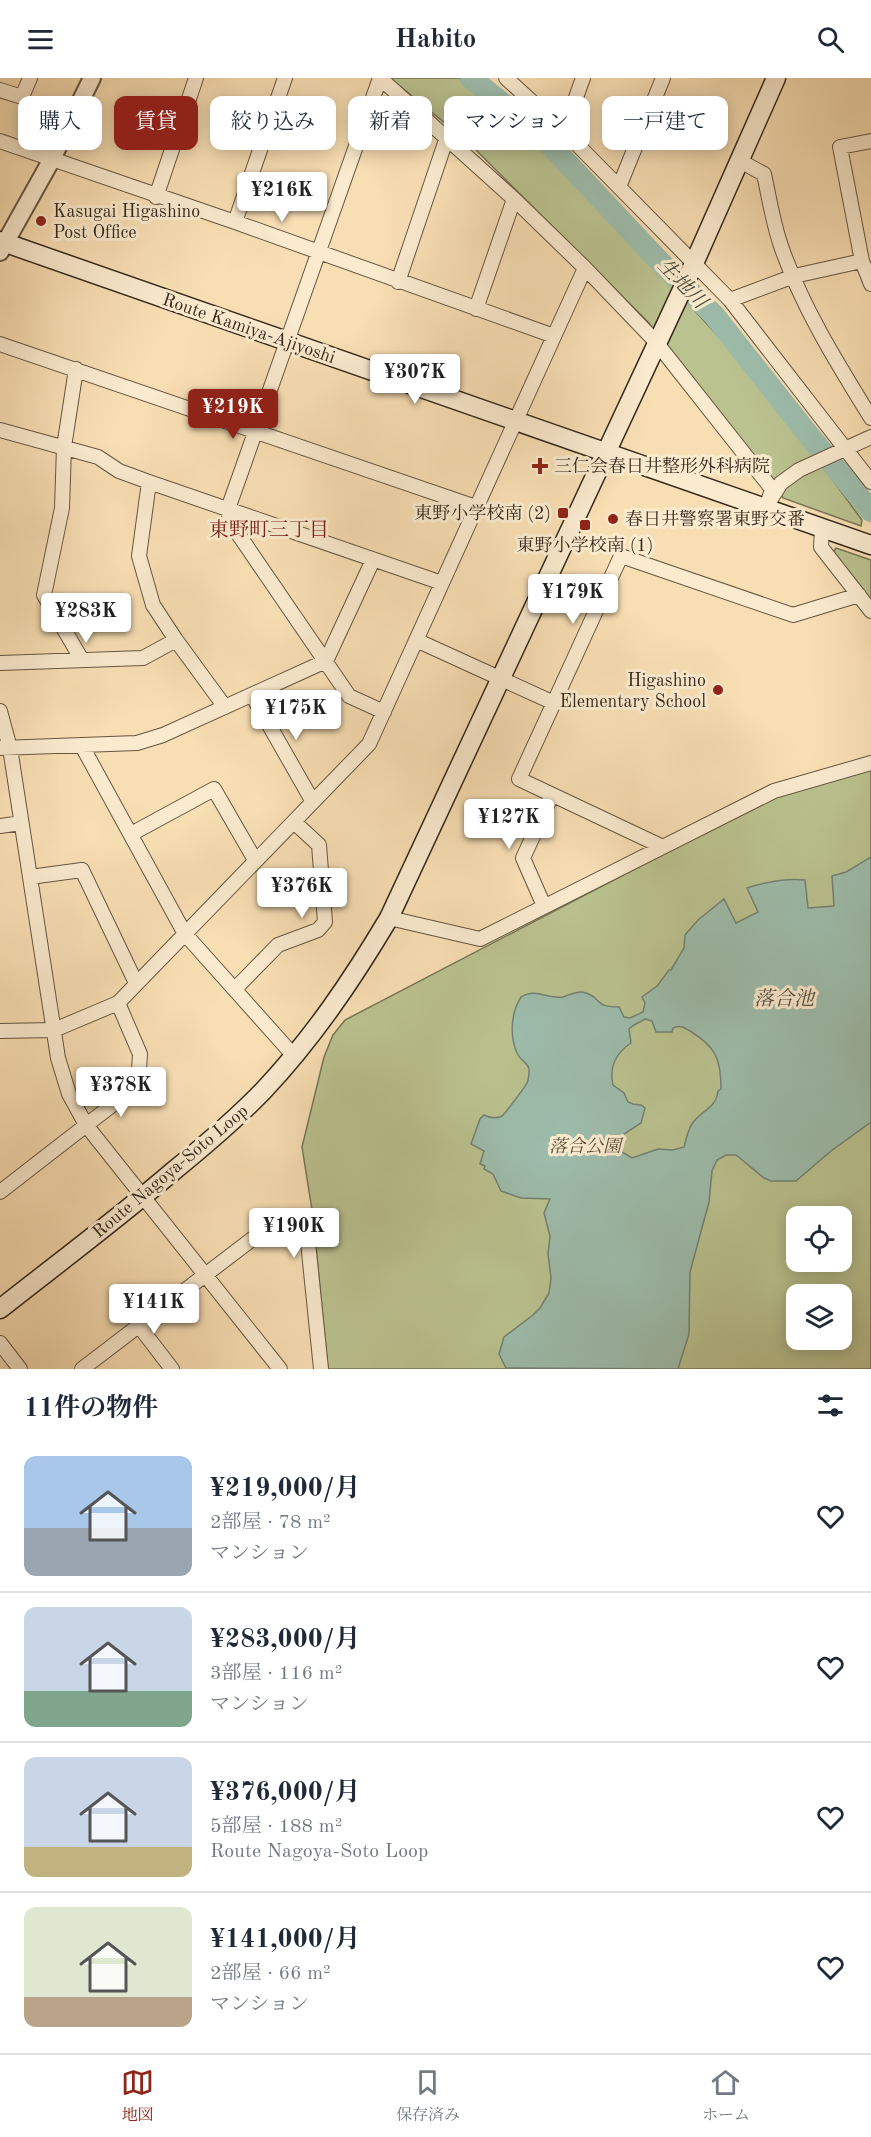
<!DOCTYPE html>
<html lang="ja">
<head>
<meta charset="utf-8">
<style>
	:root { --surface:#fff; --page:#f2f2f3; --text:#1f2937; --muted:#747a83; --line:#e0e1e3; --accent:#8f2418 }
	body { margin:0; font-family:"Old Standard TT","Noto Serif JP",serif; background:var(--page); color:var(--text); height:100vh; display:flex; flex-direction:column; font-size:22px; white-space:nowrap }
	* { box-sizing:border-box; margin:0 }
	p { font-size:20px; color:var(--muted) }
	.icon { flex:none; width:33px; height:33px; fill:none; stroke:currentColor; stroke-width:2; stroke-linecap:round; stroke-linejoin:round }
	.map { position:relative; height:1291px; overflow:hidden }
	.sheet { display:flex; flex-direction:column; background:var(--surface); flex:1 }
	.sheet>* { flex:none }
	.hud { position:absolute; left:18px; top:18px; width:836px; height:54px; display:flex; gap:12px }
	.tools { position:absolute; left:786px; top:1128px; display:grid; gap:12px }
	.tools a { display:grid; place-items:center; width:66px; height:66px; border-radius:12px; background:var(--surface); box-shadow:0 3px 15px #0003; font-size:30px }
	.price { position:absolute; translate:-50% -51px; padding:0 14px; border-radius:6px; background:#fff; color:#222; font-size:20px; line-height:39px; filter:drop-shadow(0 2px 3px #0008) }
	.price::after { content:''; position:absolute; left:50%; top:36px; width:18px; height:14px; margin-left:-9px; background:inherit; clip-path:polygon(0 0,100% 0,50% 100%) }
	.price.current { background:var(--accent); color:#fff }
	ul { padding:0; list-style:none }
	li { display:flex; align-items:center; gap:18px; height:150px; padding:0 24px }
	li+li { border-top:2px solid var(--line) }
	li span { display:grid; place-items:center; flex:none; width:168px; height:120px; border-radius:12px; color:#555 }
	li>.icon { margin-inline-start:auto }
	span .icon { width:72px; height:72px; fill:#fffc; stroke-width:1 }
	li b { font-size:26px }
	h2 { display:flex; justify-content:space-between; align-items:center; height:72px; padding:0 24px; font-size:26px }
	.pill { padding:0 21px; border-radius:12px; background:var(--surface); box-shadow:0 3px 15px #0003; font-size:21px; line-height:54px }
	.pill.current { background:var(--accent); color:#fff }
	header { display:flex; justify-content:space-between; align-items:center; height:78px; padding:0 24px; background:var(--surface); font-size:27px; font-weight:700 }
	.dock { display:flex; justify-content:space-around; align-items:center; height:84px; border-top:2px solid var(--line); background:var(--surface); font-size:16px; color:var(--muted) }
	.dock a { display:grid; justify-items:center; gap:3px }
	.dock .current { color:var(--accent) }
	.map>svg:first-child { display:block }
	.green { fill:#bac28f; stroke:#777656; stroke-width:1.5; fill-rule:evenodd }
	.water { fill:#9dbcab; stroke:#738172; stroke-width:1.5; fill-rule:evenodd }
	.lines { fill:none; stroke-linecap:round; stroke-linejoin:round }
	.river { stroke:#9dbcab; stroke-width:22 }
	.minor-casing { stroke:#655642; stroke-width:16 }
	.tertiary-casing { stroke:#655642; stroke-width:20 }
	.secondary-casing { stroke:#34291c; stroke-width:21 }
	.minor { stroke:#faeace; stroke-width:14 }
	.tertiary { stroke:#faeace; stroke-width:16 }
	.secondary { stroke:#faeace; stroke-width:18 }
	.poi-dot { fill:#8f2418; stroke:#faeace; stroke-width:2 }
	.labels { text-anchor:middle; stroke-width:6; stroke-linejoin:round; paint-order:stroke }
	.poi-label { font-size:18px; fill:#34291c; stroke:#faeace; text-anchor:start }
	.street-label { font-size:18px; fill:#34291c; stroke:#faeace }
	.park-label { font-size:18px; font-style:italic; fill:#564f39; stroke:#faeace }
	.water-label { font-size:20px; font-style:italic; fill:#4e4e40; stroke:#faeace }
	.neighbourhood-label { font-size:20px; fill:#7a1f14; stroke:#faeace }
</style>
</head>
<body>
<header><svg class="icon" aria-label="menu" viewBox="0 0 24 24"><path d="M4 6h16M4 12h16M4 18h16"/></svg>Habito<svg class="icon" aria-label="search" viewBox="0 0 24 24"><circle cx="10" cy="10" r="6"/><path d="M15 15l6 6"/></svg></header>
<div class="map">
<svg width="871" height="1291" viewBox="0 0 871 1291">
	<rect width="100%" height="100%" fill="#f8deb3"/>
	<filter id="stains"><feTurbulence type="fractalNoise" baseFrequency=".00333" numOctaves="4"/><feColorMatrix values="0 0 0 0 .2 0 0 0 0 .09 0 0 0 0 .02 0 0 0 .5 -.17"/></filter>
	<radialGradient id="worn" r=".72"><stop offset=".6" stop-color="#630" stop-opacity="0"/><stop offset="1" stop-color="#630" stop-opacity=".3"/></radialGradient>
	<path class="green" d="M390,0H459L502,34L564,93L646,179L727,268L801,359L862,442L861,448L783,420L769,398L648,244L468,64Z
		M836,470L871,482V526L832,476Z
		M871,692V1291H328L313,1138L302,1069L324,979L333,957L345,942L769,721ZM796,1138H842V1184H796ZM796,1216H842V1262H796Z"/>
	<path class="water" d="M871,779V1044L831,1073L796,1103H771L764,1100L736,1077H726L717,1082L712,1093L709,1124L690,1194L689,1256L678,1291L506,1290L499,1276L504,1259L533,1237L540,1230L549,1215L551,1200L548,1176L550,1158L544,1135L550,1121L521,1120L501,1113L493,1096L484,1091L485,1088L480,1086L484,1073L471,1066L480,1041L484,1037C490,1040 496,1041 502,1038C504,1037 525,1009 527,1005C529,1001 529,996 529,991C528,985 521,983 518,977C509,960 511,934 521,919C536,909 548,922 563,919C570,917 577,912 586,915C602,920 593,929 619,929L624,939L630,940L643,934L645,925L642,919L657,908L669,892H671L684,870L685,857L698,842L724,821L736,845L758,834L747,810C766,804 785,800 805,802L808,830L834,828L832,798L846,794ZM645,941L652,943L656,954H672L673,950C681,947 683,949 690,953C716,969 721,981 721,1011L718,1013C716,1031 700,1033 692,1046C688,1052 686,1061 684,1069L673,1072L658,1071L632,1080L622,1074L620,1063L624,1056L641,1045L645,1030L641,1027L633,1026L628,1024L624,1015L613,1007C609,989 616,975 631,965L629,951L634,947Z"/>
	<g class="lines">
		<path class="river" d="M471,0L539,55L663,187L714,237L807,355L871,433"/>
		<defs>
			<path id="minor" d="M380,0L228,431L230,444L349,618L384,634
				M380,0L514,121L585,190L656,264L772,411L766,431
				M506,0L564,53L730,222L871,404
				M0,12L22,19L30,0
				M564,53L583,0
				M0,63L235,144L554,258
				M871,63L840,69L862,183L871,206
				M740,83L764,96C769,119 773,145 781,168C802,229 837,285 871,340
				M619,109L663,0
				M156,119L196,0
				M235,144L285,0
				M398,204L447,59
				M730,222L794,198L862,183
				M476,231L514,121
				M0,266L476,429
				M76,291L64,369L62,430L44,517L82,582
				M0,352L98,379L119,393L149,404L442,505
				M149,404L139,478L153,527L176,562L225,629
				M771,421L781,405L799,392L871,359
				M822,451L821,469L871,533
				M416,562L554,625
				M0,585L143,580L176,562
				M252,617L313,724
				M0,633L10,670L58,980L69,1016L86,1047L280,1291
				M82,668L185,856L294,978
				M0,670L137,665L163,657L326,583L373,482
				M0,748L21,745
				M131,756L214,711L255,782
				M663,769L519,701L621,478L793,537L859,517
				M30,799L82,792L136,905
				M544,828L523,780L552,717
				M389,840L480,861L774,713L871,685
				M235,911L278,867L318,852L325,844L319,767L294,744
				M0,953L54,952L118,925L369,666L585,190
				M0,1114L138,1007L140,976L118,925
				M139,1248L172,1291
				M0,1265L20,1291
				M82,1291L268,1149L306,1145L321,1291"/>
			<path id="tertiary" d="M0,174L52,81L92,0"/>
			<path id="secondary" d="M0,163L871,467
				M0,1231C57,1186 116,1142 171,1095C203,1069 234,1043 263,1013C313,960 352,902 389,840L688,199L776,0"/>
		</defs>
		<use href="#minor" class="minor-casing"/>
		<use href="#tertiary" class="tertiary-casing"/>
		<use href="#secondary" class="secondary-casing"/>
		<use href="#minor" class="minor"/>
		<use href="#tertiary" class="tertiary"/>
		<use href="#secondary" class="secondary"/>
	</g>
	<g class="poi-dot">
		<circle cx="41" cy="143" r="6"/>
		<path d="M537 379h6v6h6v6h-6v6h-6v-6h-6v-6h6z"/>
		<rect x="557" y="429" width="12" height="12" rx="3"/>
		<circle cx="613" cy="441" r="6"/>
		<rect x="579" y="441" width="12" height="12" rx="3"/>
		<circle cx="718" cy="612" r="6"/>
	</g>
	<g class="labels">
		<g class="poi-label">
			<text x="53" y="139">Kasugai Higashino<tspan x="53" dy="21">Post Office</tspan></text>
			<text x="554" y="394">三仁会春日井整形外科病院</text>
			<text x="551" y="441" text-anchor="end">東野小学校南 (2)</text>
			<text x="625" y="447">春日井警察署東野交番</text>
			<text x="585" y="473" text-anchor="middle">東野小学校南 (1)</text>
			<text x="706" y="608" text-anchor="end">Higashino<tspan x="706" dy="21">Elementary School</tspan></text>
		</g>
		<g class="street-label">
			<text transform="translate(249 250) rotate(19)" y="6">Route Kamiya-Ajiyoshi</text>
			<text transform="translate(170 1093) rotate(-40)" y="6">Route Nagoya-Soto Loop</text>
		</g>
		<g class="park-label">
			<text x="585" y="1074">落合公園</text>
		</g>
		<g class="water-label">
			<text transform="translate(683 205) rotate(46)" y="7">生地川</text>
			<text x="784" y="927">落合池</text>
		</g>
		<g class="neighbourhood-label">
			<text x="269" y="458">東野町三丁目</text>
		</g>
	</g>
	<rect width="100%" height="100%" filter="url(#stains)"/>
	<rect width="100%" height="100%" fill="url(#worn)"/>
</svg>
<div class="tools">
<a><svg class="icon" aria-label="locate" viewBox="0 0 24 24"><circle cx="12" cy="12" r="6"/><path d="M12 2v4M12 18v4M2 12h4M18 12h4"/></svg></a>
<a><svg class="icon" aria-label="layers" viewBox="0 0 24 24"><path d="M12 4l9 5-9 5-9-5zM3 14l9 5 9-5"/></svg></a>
</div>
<b class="price" style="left:282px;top:145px">¥216K</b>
<b class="price" style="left:415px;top:327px">¥307K</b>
<b class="price current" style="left:233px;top:362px">¥219K</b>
<b class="price" style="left:573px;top:547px">¥179K</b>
<b class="price" style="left:86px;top:566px">¥283K</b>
<b class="price" style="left:296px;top:663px">¥175K</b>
<b class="price" style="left:509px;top:772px">¥127K</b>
<b class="price" style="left:302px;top:841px">¥376K</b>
<b class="price" style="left:121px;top:1040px">¥378K</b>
<b class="price" style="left:294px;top:1181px">¥190K</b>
<b class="price" style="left:154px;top:1257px">¥141K</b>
<div class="hud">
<a class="pill">購入</a>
<a class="pill current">賃貸</a>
<a class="pill">絞り込み</a>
<a class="pill">新着</a>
<a class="pill">マンション</a>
<a class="pill">一戸建て</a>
</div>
</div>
<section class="sheet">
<h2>11件の物件<svg class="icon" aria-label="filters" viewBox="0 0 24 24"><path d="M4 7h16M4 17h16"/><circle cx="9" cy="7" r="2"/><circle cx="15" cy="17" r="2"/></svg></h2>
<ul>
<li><span style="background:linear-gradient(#a9c7e8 60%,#9aa5b1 0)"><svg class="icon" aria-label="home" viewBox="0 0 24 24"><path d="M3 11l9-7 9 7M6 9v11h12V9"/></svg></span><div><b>¥219,000/月</b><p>2部屋 · 78 m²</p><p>マンション</p></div><svg class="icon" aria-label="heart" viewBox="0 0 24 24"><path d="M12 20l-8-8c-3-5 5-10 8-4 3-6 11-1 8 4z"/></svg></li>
<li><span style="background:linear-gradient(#c9d6e8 70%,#7fa58c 0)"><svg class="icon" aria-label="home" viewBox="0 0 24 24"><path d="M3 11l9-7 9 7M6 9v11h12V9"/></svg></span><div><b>¥283,000/月</b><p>3部屋 · 116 m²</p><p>マンション</p></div><svg class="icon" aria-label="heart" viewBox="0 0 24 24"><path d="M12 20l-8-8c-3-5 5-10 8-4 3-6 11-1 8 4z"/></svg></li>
<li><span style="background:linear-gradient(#c9d6e8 75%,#c2b280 0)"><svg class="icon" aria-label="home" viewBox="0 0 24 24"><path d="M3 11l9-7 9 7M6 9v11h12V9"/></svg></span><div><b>¥376,000/月</b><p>5部屋 · 188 m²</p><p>Route Nagoya-Soto Loop</p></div><svg class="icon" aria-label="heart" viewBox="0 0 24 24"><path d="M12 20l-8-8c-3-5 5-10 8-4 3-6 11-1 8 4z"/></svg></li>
<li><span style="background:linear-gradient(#dfe7d0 75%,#b9a48a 0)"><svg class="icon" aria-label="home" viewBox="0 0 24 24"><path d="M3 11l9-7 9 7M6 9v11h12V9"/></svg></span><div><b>¥141,000/月</b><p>2部屋 · 66 m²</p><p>マンション</p></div><svg class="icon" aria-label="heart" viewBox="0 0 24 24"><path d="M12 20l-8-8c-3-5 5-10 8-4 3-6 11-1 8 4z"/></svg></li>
</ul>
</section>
<nav class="dock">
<a class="current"><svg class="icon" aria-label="map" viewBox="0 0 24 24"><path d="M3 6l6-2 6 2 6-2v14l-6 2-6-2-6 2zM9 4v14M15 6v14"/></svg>地図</a>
<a><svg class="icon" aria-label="saved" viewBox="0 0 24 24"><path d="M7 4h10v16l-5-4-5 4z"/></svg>保存済み</a>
<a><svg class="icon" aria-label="home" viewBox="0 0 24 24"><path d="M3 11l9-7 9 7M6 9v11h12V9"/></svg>ホーム</a>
</nav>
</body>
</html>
